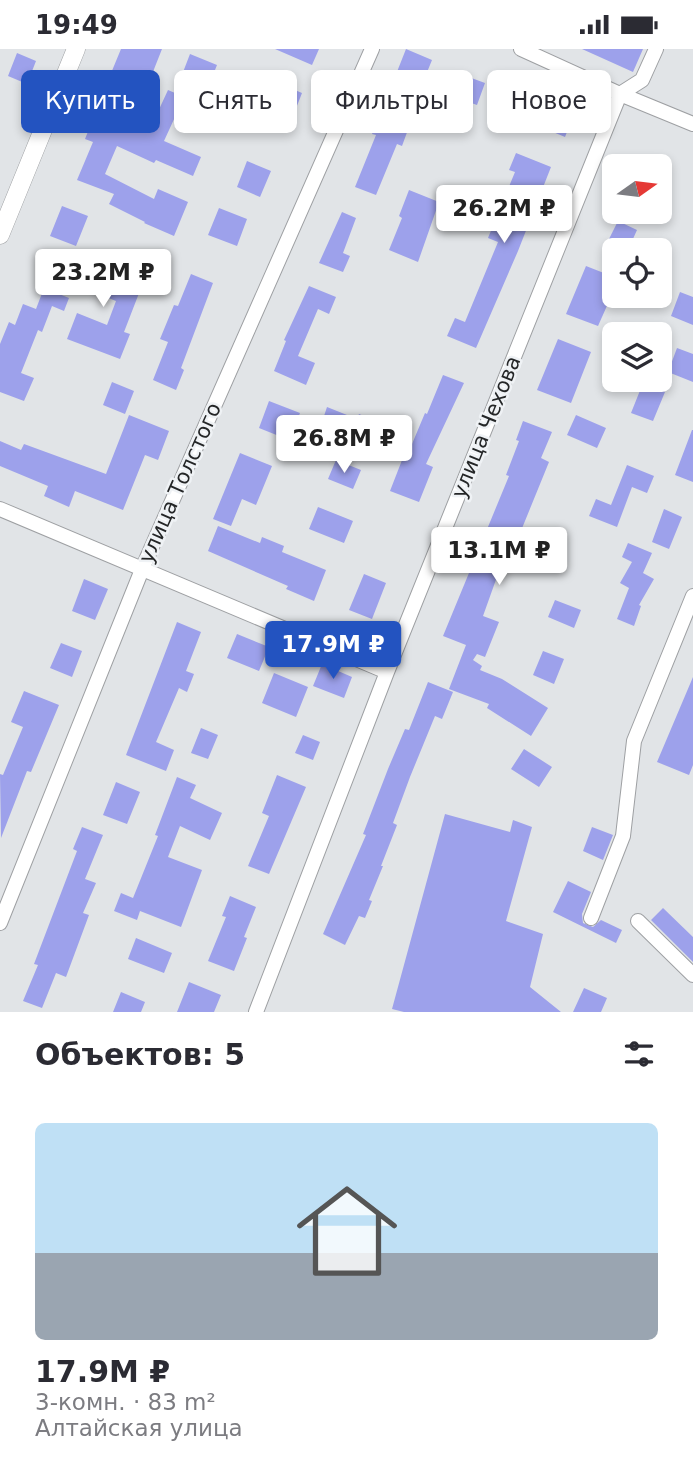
<!DOCTYPE html>
<html lang="ru">
<head>
<meta charset="utf-8">
<style>
	:root { --surface:#fff; --page:#f7f7f7; --text:#2b2b33; --muted:#7c7c81; --accent:#2353c0 }
	body { margin:0; font-family:"DejaVu Sans",sans-serif; background:var(--page); color:var(--text); height:100vh; display:flex; flex-direction:column; font-size:26px; white-space:nowrap }
	* { box-sizing:border-box; margin:0 }
	p { font-size:23px; color:var(--muted) }
	.icon { flex:none; width:38px; height:38px; fill:none; stroke:currentColor; stroke-width:2; stroke-linecap:round; stroke-linejoin:round }
	.map { position:relative; height:963px; overflow:hidden }
	.panel { display:flex; flex-direction:column; background:var(--surface); flex:1 }
	.panel>* { flex:none }
	.hud { position:absolute; left:21px; top:21px; width:651px; height:63px; display:flex; gap:14px }
	.needle { width:46px; rotate:76deg }
	.buttons { position:absolute; left:602px; top:105px; display:grid; gap:14px }
	.buttons a { display:grid; place-items:center; width:70px; height:70px; border-radius:10px; background:var(--surface); box-shadow:0 4px 10px #0003; font-size:35px }
	.price { position:absolute; translate:-50% -60px; padding:0 16px; border-radius:7px; background:#fff; color:#222; font-size:23px; line-height:46px; filter:drop-shadow(0 2px 4px #0008) }
	.price::after { content:''; position:absolute; left:50%; top:42px; width:21px; height:16px; margin-left:-10px; background:inherit; clip-path:polygon(0 0,100% 0,50% 100%) }
	.price.selected { background:var(--accent); color:#fff }
	ul { padding:0; list-style:none }
	li { display:grid; align-content:center; gap:14px; height:371px; padding:0 35px }
	li span { display:grid; place-items:center; height:217px; border-radius:10px; color:#555 }
	li>.icon { margin-inline-start:auto }
	span .icon { width:126px; height:126px; fill:#fffc; stroke-width:1 }
	li b { font-size:30px }
	h2 { display:flex; justify-content:space-between; align-items:center; height:84px; padding:0 35px; font-size:30px }
	.tag { padding:0 24px; border-radius:10px; background:var(--surface); box-shadow:0 4px 10px #0003; font-size:24px; line-height:63px }
	.tag.selected { background:var(--accent); color:#fff }
	.status { display:flex; justify-content:space-between; align-items:center; height:49px; padding:0 35px; background:var(--surface); direction:ltr }
	.status svg { height:19px; fill:currentColor }
	.map>svg:first-child { display:block }
	.building { fill:#9da1eb }
	.lines { fill:none; stroke-linecap:round; stroke-linejoin:round }
	.minor-casing { stroke:#9ea0a3; stroke-width:16 }
	.tertiary-casing { stroke:#9ea0a3; stroke-width:19 }
	.minor { stroke:#fff; stroke-width:14 }
	.tertiary { stroke:#fff; stroke-width:18 }
	.labels { text-anchor:middle; stroke-width:5; stroke-linejoin:round; paint-order:stroke }
	.street-label { font-size:21px; fill:#242627; stroke:#eff2f5 }
</style>
</head>
<body>
<div class="status"><b>19:49</b><svg viewBox="0 0 49 12"><path d="M0 12V9h3v3zM5 12V6h3v6zM10 12V3h3v9zM15 12V0h3v12zM26 1h20v11H26zM47 4h2v5h-2z"/></svg></div>
<div class="map">
<svg width="693" height="963" viewBox="0 0 693 963">
	<rect width="100%" height="100%" fill="#e1e4e7"/>
	<path class="building" d="M121,0H162L145,43L109,29Z
		M275,0H319L312,16Z
		M406,0L432,11L417,48L391,38Z
		M582,0H643L633,23Z
		M17,4L36,12L27,35L8,27Z
		M190,5L217,16L201,56L218,62L211,79L182,68L181,70L175,68L164,92L201,108L193,127L156,111L154,114L117,97L105,125L154,150L158,140L188,153L174,187L144,174L145,173L109,155L114,145L77,131L93,93L85,90L97,60L149,82L168,41L175,44Z
		M466,27L485,34L477,56L457,49Z
		M276,33L302,44L293,67L267,57Z
		M511,43L573,68L565,88L522,70L518,79L499,72Z
		M379,66L409,78L402,97L397,95L376,146L355,138L376,86L372,85Z
		M516,104L551,118L518,202L476,299L447,287L455,269L465,273L498,193L488,189L515,123L509,121Z
		M247,112L271,122L260,148L237,138Z
		M409,141L439,153L418,213L389,201L402,169L399,167Z
		M62,157L88,167L76,197L50,187Z
		M219,159L247,170L237,197L208,186Z
		M342,163L356,169L343,204L350,207L343,223L319,214Z
		M618,172L637,181L628,201L608,192Z
		M76,208L115,224L113,228L141,239L124,283L130,285L120,310L67,290L77,264L107,276L116,252L66,232Z
		M586,217L614,228V241L598,277L566,265Z
		M191,225L213,234L181,319L184,321L176,341L153,331L168,293L160,290L174,256L178,257Z
		M309,237L336,248L329,265L318,260L298,307L315,314L306,336L274,322L286,292L284,291Z
		M44,239L69,249L64,262L52,257L42,283L38,281L21,324L34,329L24,352L0,343V295L9,273L15,276L23,255L36,260Z
		M680,243L693,248V276L671,267Z
		M558,290L591,303L571,354L537,341Z
		M677,299L693,305V333L668,323Z
		M443,326L464,334L426,415L433,418L419,453L390,442L404,406L407,407L425,364L427,365Z
		M112,333L134,342L125,365L103,356Z
		M643,334L665,343L653,372L631,364Z
		M269,352L300,364L289,391L259,379Z
		M327,358L357,370L359,365L380,374L371,394L344,382L342,385L321,376Z
		M129,366L169,382L158,411L145,406L123,461L75,442L69,458L44,447L48,437L0,417V392L21,401L24,395L106,425Z
		M576,366L606,379L597,399L567,386Z
		M523,372L552,383L541,409L549,413L514,499L508,497L483,567L499,573L485,608L477,605L473,611L482,617L480,621L502,630L548,659L531,687L487,659L489,655L449,640L466,596L443,587L509,427L506,426L519,392L516,391Z
		M692,381H693V433L675,426Z
		M240,404L272,417L256,456L242,450L231,477L213,470Z
		M336,411L361,421L353,440L328,430Z
		M627,416L654,427L647,444L632,438L617,478L589,467L596,450L611,456Z
		M318,458L353,472L344,494L309,480Z
		M664,460L682,468L669,500L652,493Z
		M218,477L260,494L262,488L284,497L282,503L326,521L314,552L286,540L288,537L208,502Z
		M628,494L652,504L643,524L654,530L639,556L641,557L634,577L617,570L629,539L620,534L632,513L622,508Z
		M364,525L386,534L372,570L349,561Z
		M84,530L108,540L95,571L72,562Z
		M555,551L581,561L574,579L548,568Z
		M177,573L201,583L186,622L194,625L187,643L179,639L156,693L174,701L166,722L126,706Z
		M237,585L269,598L259,622L227,609Z
		M61,594L82,602L72,628L50,619Z
		M543,602L564,610L554,635L533,626Z
		M322,615L352,628L344,649L313,637Z
		M274,624L308,638L296,668L262,654Z
		M693,628V716L689,726L657,713Z
		M428,633L453,643L442,670L435,667L410,728L393,774L397,776L381,817H383L369,851L372,852L365,869L359,867L345,896L323,885L366,786L363,785L388,720L405,680L409,681Z
		M24,642L59,656L31,723L27,722L1,789L0,725L3,726L23,678L11,673Z
		M201,679L218,686L208,710L191,704Z
		M303,686L320,693L313,711L295,704Z
		M524,700L552,718L539,738L511,720Z
		M277,726L306,738L269,825L248,817L269,767L262,764Z
		M177,728L196,736L190,749L222,764L210,791L180,777L168,808L202,821L181,878L140,862L137,871L114,862L121,844L133,849L158,787L155,786Z
		M116,733L140,743L127,775L103,766Z
		M445,765L510,783L513,771L532,778L506,872L543,885L530,938L561,963H404L392,960Z
		M82,778L103,786L85,830L96,834L83,864L89,866L66,928L56,924L42,959L23,952L38,916L34,915L77,802L73,800Z
		M592,778L613,786L603,811L583,802Z
		M568,832L591,843L582,865L583,874L593,878L601,871L622,881L616,894L553,863Z
		M230,847L256,858L244,888L247,889L234,922L208,912L226,868L222,867Z
		M663,859L693,888V913L651,871Z
		M136,889L172,904L164,924L128,910Z
		M189,933L221,946L214,963H177Z
		M584,939L607,949L601,963H573Z
		M121,943L145,953L141,963H113Z"/>
	<g class="lines">
		<defs>
			<path id="minor" d="M521,0L620,45L693,75
				M0,460L387,623
				M591,869L623,787L634,692L693,547
				M638,872L693,926
				M0,874L143,518L372,0
				M256,963L387,623L620,45L642,31L656,0"/>
			<path id="tertiary" d="M0,186L76,0"/>
		</defs>
		<use href="#minor" class="minor-casing"/>
		<use href="#tertiary" class="tertiary-casing"/>
		<use href="#minor" class="minor"/>
		<use href="#tertiary" class="tertiary"/>
	</g>
	<g class="labels">
		<g class="street-label">
			<text transform="translate(486 378) rotate(-68)" y="7">улица Чехова</text>
			<text transform="translate(180 434) rotate(-66)" y="7">улица Толстого</text>
		</g>
	</g>
</svg>
<div class="buttons">
<a><svg class="needle" viewBox="-14 -14 28 28"><path d="M0-13l5 13h-10z" fill="#e53935"/><path d="M0 13l5-13h-10z" fill="#7c7c81"/></svg></a>
<a><svg class="icon" aria-label="locate" viewBox="0 0 24 24"><circle cx="12" cy="12" r="6"/><path d="M12 2v4M12 18v4M2 12h4M18 12h4"/></svg></a>
<a><svg class="icon" aria-label="layers" viewBox="0 0 24 24"><path d="M12 4l9 5-9 5-9-5zM3 14l9 5 9-5"/></svg></a>
</div>
<b class="price" style="left:504px;top:196px">26.2M ₽</b>
<b class="price" style="left:103px;top:260px">23.2M ₽</b>
<b class="price" style="left:344px;top:426px">26.8M ₽</b>
<b class="price" style="left:499px;top:538px">13.1M ₽</b>
<b class="price selected" style="left:333px;top:632px">17.9M ₽</b>
<div class="hud">
<a class="tag selected">Купить</a>
<a class="tag">Снять</a>
<a class="tag">Фильтры</a>
<a class="tag">Новое</a>
</div>
</div>
<section class="panel">
<h2>Объектов: 5<svg class="icon" aria-label="filters" viewBox="0 0 24 24"><path d="M4 7h16M4 17h16"/><circle cx="9" cy="7" r="2"/><circle cx="15" cy="17" r="2"/></svg></h2>
<ul>
<li><span style="background:linear-gradient(#bfe0f5 60%,#9aa5b1 0)"><svg class="icon" aria-label="home" viewBox="0 0 24 24"><path d="M3 11l9-7 9 7M6 9v11h12V9"/></svg></span><div><b>17.9M ₽</b><p>3-комн. · 83 m²</p><p>Алтайская улица</p></div></li>
</ul>
</section>
</body>
</html>
